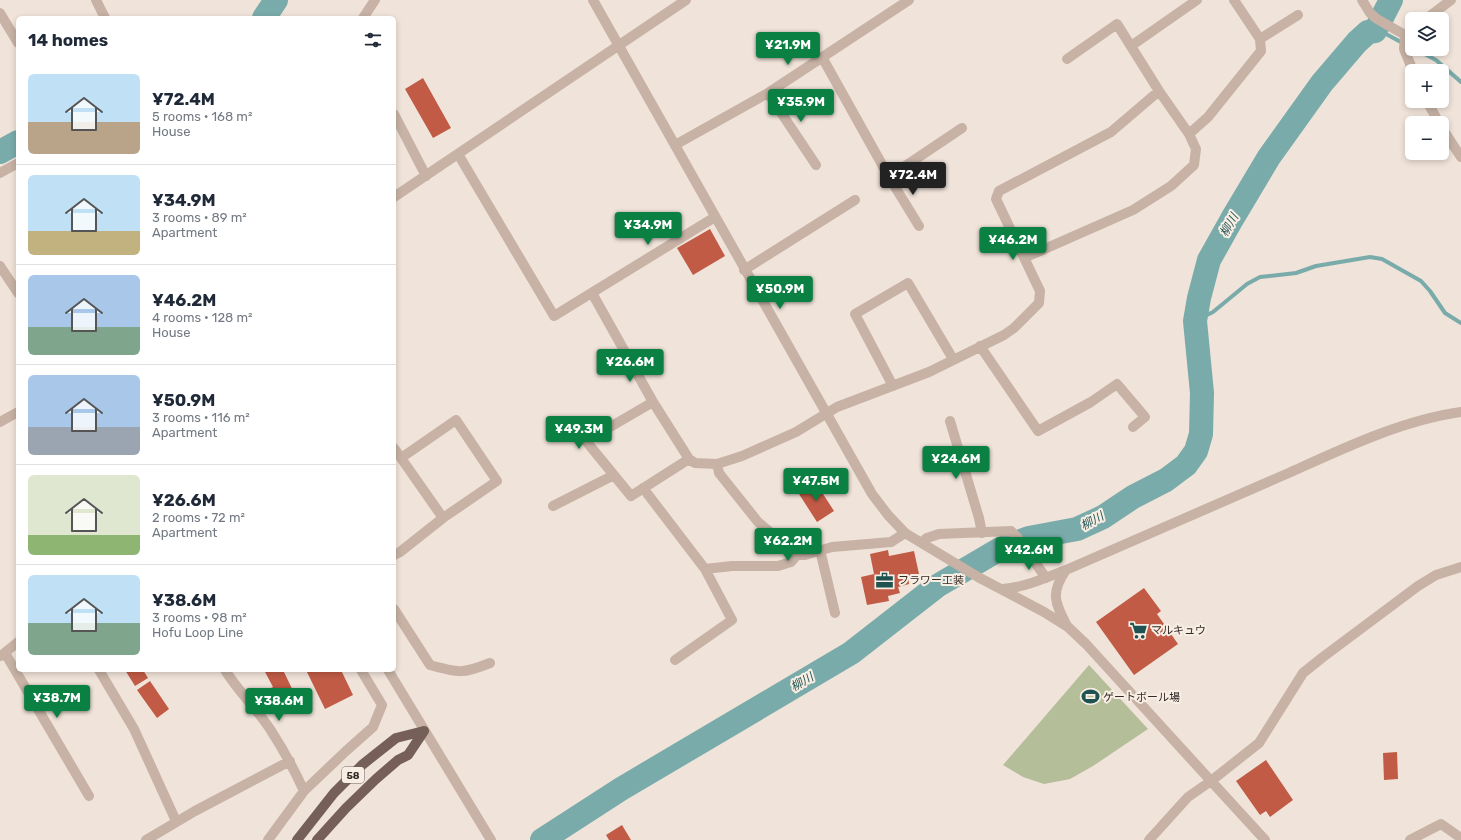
<!DOCTYPE html>
<html lang="en">
<head>
<meta charset="utf-8">
<style>
	:root { --surface:#fff; --page:#f2f2f3; --text:#1f2937; --muted:#747a83; --line:#e0e1e3; --accent:#0b8043 }
	body { margin:0; font-family:Rubik,"Noto Sans JP",sans-serif; background:var(--page); color:var(--text); height:100vh; display:flex; flex-direction:column; font-size:15px; white-space:nowrap }
	* { box-sizing:border-box; margin:0 }
	p { font-size:13px; color:var(--muted) }
	.icon { flex:none; width:22px; height:22px; fill:none; stroke:currentColor; stroke-width:2; stroke-linecap:round; stroke-linejoin:round }
	.map { position:relative; flex:1; overflow:hidden }
	.sheet { position:absolute; left:16px; top:16px; width:380px; height:656px; display:flex; flex-direction:column; background:var(--surface); border-radius:6px; box-shadow:0 2px 6px #0003 }
	.sheet>* { flex:none }
	.fabs { position:absolute; left:1405px; top:12px; display:grid; gap:8px }
	.fabs a { display:grid; place-items:center; width:44px; height:44px; border-radius:6px; background:var(--surface); box-shadow:0 2px 6px #0003; font-size:20px }
	.price { position:absolute; translate:-50% -34px; padding:0 9px; border-radius:4px; background:var(--accent); color:#fff; font-size:13px; line-height:26px; filter:drop-shadow(0 1px 2px #0008) }
	.price::after { content:''; position:absolute; left:50%; top:24px; width:12px; height:9px; margin-left:-6px; background:inherit; clip-path:polygon(0 0,100% 0,50% 100%) }
	.price.selected { background:#222; color:#fff }
	ul { padding:0; list-style:none }
	li { display:flex; align-items:center; gap:12px; height:100px; padding:0 12px }
	li+li { border-top:1px solid var(--line) }
	li span { display:grid; place-items:center; flex:none; width:112px; height:80px; border-radius:6px; color:#555 }
	li>.icon { margin-inline-start:auto }
	span .icon { width:48px; height:48px; fill:#fffc; stroke-width:1 }
	li b { font-size:17px }
	h2 { display:flex; justify-content:space-between; align-items:center; height:48px; padding:0 12px; font-size:17px }
	.map>svg:first-child { display:block }
	.green { fill:#b4be99 }
	.lines { fill:none; stroke-linecap:round; stroke-linejoin:round }
	.stream { stroke:#79abaa; stroke-width:4 }
	.river { stroke:#79abaa; stroke-width:24 }
	.building { fill:#c15b46 }
	.minor { stroke:#c7b2a5; stroke-width:10 }
	.tertiary { stroke:#c7b2a5; stroke-width:10 }
	.primary { stroke:#755f58; stroke-width:10 }
	.labels { text-anchor:middle; stroke-width:4; stroke-linejoin:round; paint-order:stroke }
	.shield { fill:#f8eee4; stroke:#6e645f; stroke-width:1 }
	.shield-label { font-size:10px; font-weight:bold; fill:#332926 }
	.poi-label { font-size:11px; fill:#332926; stroke:#f8eee4; text-anchor:start }
	.water-label { font-size:12px; font-style:italic; fill:#1e5352; stroke:#f8eee4 }
</style>
</head>
<body>
<div class="map">
<svg width="1461" height="840" viewBox="0 0 1461 840">
	<rect width="100%" height="100%" fill="#f0e3d9"/>
	<path class="green" d="M1089,665L1148,729L1093,766L1070,779L1044,784L1023,777L1003,765Z"/>
	<g class="lines">
		<path class="stream" d="M1375,31L1386,34L1412,48
			M1415,49L1436,60L1461,82
			M1195,321L1213,312L1247,284L1260,277L1296,273L1316,266L1370,257L1382,259L1421,281L1430,291L1445,313L1461,323"/>
		<path class="river" d="M264,18L276,0
			M0,152L18,142
			M542,840L621,789L851,653L937,586L1000,549L1029,538L1077,529L1103,517L1133,497L1166,480L1186,465L1196,451L1201,434L1202,393L1195,321L1199,298L1209,260L1232,219L1269,157L1322,83L1357,42L1368,32L1375,31L1391,0"/>
	</g>
	<path class="building" d="M423,78L451,128L433,138L405,89Z
		M710,229L725,256L693,275L677,248Z
		M816,483L834,511L817,522L799,494Z
		M888,550L889,556L914,551L919,574L908,576L909,584L898,587L900,593L888,596L889,601L867,605L861,577L874,574L870,554Z
		M1144,588L1161,611L1157,614L1178,644L1134,675L1096,622Z
		M125,670H143L148,678L135,686Z
		M264,670H283L297,699L270,713L257,695L273,687Z
		M306,670H341L353,695L325,709Z
		M150,681L169,709L157,718L137,690Z
		M1397,752L1398,779L1384,780L1383,753Z
		M1266,760L1293,800L1270,817L1266,811L1260,815L1236,781Z
		M622,825L631,840H609L606,835Z"/>
	<g class="lines">
		<path class="minor" d="M96,0L105,18
			M1362,0L1370,13L1377,19L1405,35L1404,49L1413,71
			M363,18L375,0
			M1426,19L1451,0
			M1260,39L1298,15
			M1131,46L1197,0
			M822,57L889,177L919,226
			M768,93L816,165
			M1427,101L1439,123
			M394,114L426,176
			M1442,128L1461,157
			M1189,134L1208,117L1261,51L1260,39L1234,0
			M675,145L768,93L909,0
			M458,154L554,316L715,217
			M0,173L18,163
			M889,177L962,128
			M394,197L686,0
			M1024,258L1133,210L1171,186L1194,165L1196,149L1189,134L1159,91L1117,24L1067,59
			M0,266L18,293
			M744,270L855,200
			M592,293L653,402L689,459
			M980,346L1038,431L1091,402L1117,384L1145,417L1133,427
			M893,386L855,314L908,283L953,359
			M653,402L586,441L631,496L689,459L695,463L717,464L742,456L796,432L837,407L929,372L1004,335L1014,328L1039,303L1040,291L996,199L999,191L1111,132L1159,91
			M950,421L979,518L982,533
			M0,422L18,412
			M394,448L443,518L400,552L394,555
			M401,458L456,420L497,481L443,518
			M717,464L719,473L758,522L797,555H805L832,547L891,542L905,533
			M643,488L705,569L732,566H778L791,562L797,555
			M553,506L614,475
			M922,542L927,538L939,534L1011,531L1017,537L1046,578
			M820,550L835,613
			M394,609L430,665C458,673 463,674 490,663
			M5,653L89,796
			M1,656L18,642
			M675,660L732,620L705,569
			M99,670L134,729L176,821
			M225,670C238,691 256,708 270,729C283,749 294,769 304,791
			M1211,781L1265,840
			M146,840L195,811L290,761
			M268,840L304,791L346,751L373,727L382,705L361,670
			M1149,840L1188,797L1211,781L1259,743L1303,673L1323,657L1418,586L1436,575L1461,567
			M1410,840L1441,824L1461,838"/>
		<path class="tertiary" d="M593,0C685,166 779,330 872,494L888,515L905,533L978,577L1044,612L1068,627L1086,644L1211,781
			M0,13L18,43
			M1066,570C1141,537 1216,504 1291,472C1344,448 1403,420 1461,412
			M1003,589C1026,587 1045,578 1066,570C1050,593 1055,603 1067,626
			M388,670L491,840"/>
		<path class="primary" d="M297,840L334,793L362,765L396,738L424,731
			M317,840L346,808L376,779L398,760L408,755L424,731"/>
	</g>
	<defs>
		<symbol id="office-bare" viewBox="-9 -9 18 18"><path d="M-6-3h4V-5.5h4V-3h4V5H-6ZM-1-4.5V-3h2v-1.5ZM-6 0V1H6V0Z" fill="#1e5352" stroke="#f8eee4" stroke-width="2.5" paint-order="stroke"/></symbol>
		<symbol id="supermarket-bare" viewBox="-9 -9 18 18"><path d="M-6-5.5h2.5l.6 2H6L4.5 2H-2.5L-4.4-4H-6ZM-1.5 3.2a1.3 1.3 0 1 0 .1 0ZM3 3.2a1.3 1.3 0 1 0 .1 0Z" fill="#1e5352" stroke="#f8eee4" stroke-width="2.5" paint-order="stroke"/></symbol>
		<symbol id="stadium-bare" viewBox="-9 -9 18 18"><path d="M0-5a6.5 5 0 1 0 0 10a6.5 5 0 1 0 0-10ZM-3.5-1.8h7v3.6h-7Z" fill="#1e5352" stroke="#f8eee4" stroke-width="2.5" paint-order="stroke"/></symbol>
	</defs>
	<g fill-rule="evenodd">
		<use href="#office-bare" x="872" y="568" width="25" height="25"/>
		<use href="#supermarket-bare" x="1126" y="618" width="25" height="25"/>
		<use href="#stadium-bare" x="1078" y="684" width="25" height="25"/>
	</g>
	<g class="labels">
		<rect class="shield" x="342" y="767" width="22" height="16" rx="3"/>
		<g class="shield-label">
			<text x="353" y="779">58</text>
		</g>
		<g class="poi-label">
			<text x="898" y="584">フラワー工装</text>
			<text x="1151" y="634">マルキュウ</text>
			<text x="1103" y="701">ゲートボール場</text>
		</g>
		<g class="water-label">
			<text transform="translate(1229 225) rotate(-60)" y="4">柳川</text>
			<text transform="translate(1092 521) rotate(-29)" y="4">柳川</text>
			<text transform="translate(802 682) rotate(-31)" y="4">柳川</text>
		</g>
	</g>
</svg>
<div class="fabs">
<a><svg class="icon" aria-label="layers" viewBox="0 0 24 24"><path d="M12 4l9 5-9 5-9-5zM3 14l9 5 9-5"/></svg></a>
<a>+</a>
<a>−</a>
</div>
<b class="price" style="left:788px;top:66px">¥21.9M</b>
<b class="price" style="left:801px;top:123px">¥35.9M</b>
<b class="price selected" style="left:913px;top:196px">¥72.4M</b>
<b class="price" style="left:648px;top:246px">¥34.9M</b>
<b class="price" style="left:1013px;top:261px">¥46.2M</b>
<b class="price" style="left:780px;top:310px">¥50.9M</b>
<b class="price" style="left:630px;top:383px">¥26.6M</b>
<b class="price" style="left:579px;top:450px">¥49.3M</b>
<b class="price" style="left:956px;top:480px">¥24.6M</b>
<b class="price" style="left:816px;top:502px">¥47.5M</b>
<b class="price" style="left:788px;top:562px">¥62.2M</b>
<b class="price" style="left:1029px;top:571px">¥42.6M</b>
<b class="price" style="left:57px;top:719px">¥38.7M</b>
<b class="price" style="left:279px;top:722px">¥38.6M</b>
<section class="sheet">
<h2>14 homes<svg class="icon" aria-label="filters" viewBox="0 0 24 24"><path d="M4 7h16M4 17h16"/><circle cx="9" cy="7" r="2"/><circle cx="15" cy="17" r="2"/></svg></h2>
<ul>
<li><span style="background:linear-gradient(#bfe0f5 60%,#b9a48a 0)"><svg class="icon" aria-label="home" viewBox="0 0 24 24"><path d="M3 11l9-7 9 7M6 9v11h12V9"/></svg></span><div><b>¥72.4M</b><p>5 rooms · 168 m²</p><p>House</p></div></li>
<li><span style="background:linear-gradient(#bfe0f5 70%,#c2b280 0)"><svg class="icon" aria-label="home" viewBox="0 0 24 24"><path d="M3 11l9-7 9 7M6 9v11h12V9"/></svg></span><div><b>¥34.9M</b><p>3 rooms · 89 m²</p><p>Apartment</p></div></li>
<li><span style="background:linear-gradient(#a9c7e8 65%,#7fa58c 0)"><svg class="icon" aria-label="home" viewBox="0 0 24 24"><path d="M3 11l9-7 9 7M6 9v11h12V9"/></svg></span><div><b>¥46.2M</b><p>4 rooms · 128 m²</p><p>House</p></div></li>
<li><span style="background:linear-gradient(#a9c7e8 65%,#9aa5b1 0)"><svg class="icon" aria-label="home" viewBox="0 0 24 24"><path d="M3 11l9-7 9 7M6 9v11h12V9"/></svg></span><div><b>¥50.9M</b><p>3 rooms · 116 m²</p><p>Apartment</p></div></li>
<li><span style="background:linear-gradient(#dfe7d0 75%,#8fb573 0)"><svg class="icon" aria-label="home" viewBox="0 0 24 24"><path d="M3 11l9-7 9 7M6 9v11h12V9"/></svg></span><div><b>¥26.6M</b><p>2 rooms · 72 m²</p><p>Apartment</p></div></li>
<li><span style="background:linear-gradient(#bfe0f5 60%,#7fa58c 0)"><svg class="icon" aria-label="home" viewBox="0 0 24 24"><path d="M3 11l9-7 9 7M6 9v11h12V9"/></svg></span><div><b>¥38.6M</b><p>3 rooms · 98 m²</p><p>Hofu Loop Line</p></div></li>
</ul>
</section>
</div>
</body>
</html>
